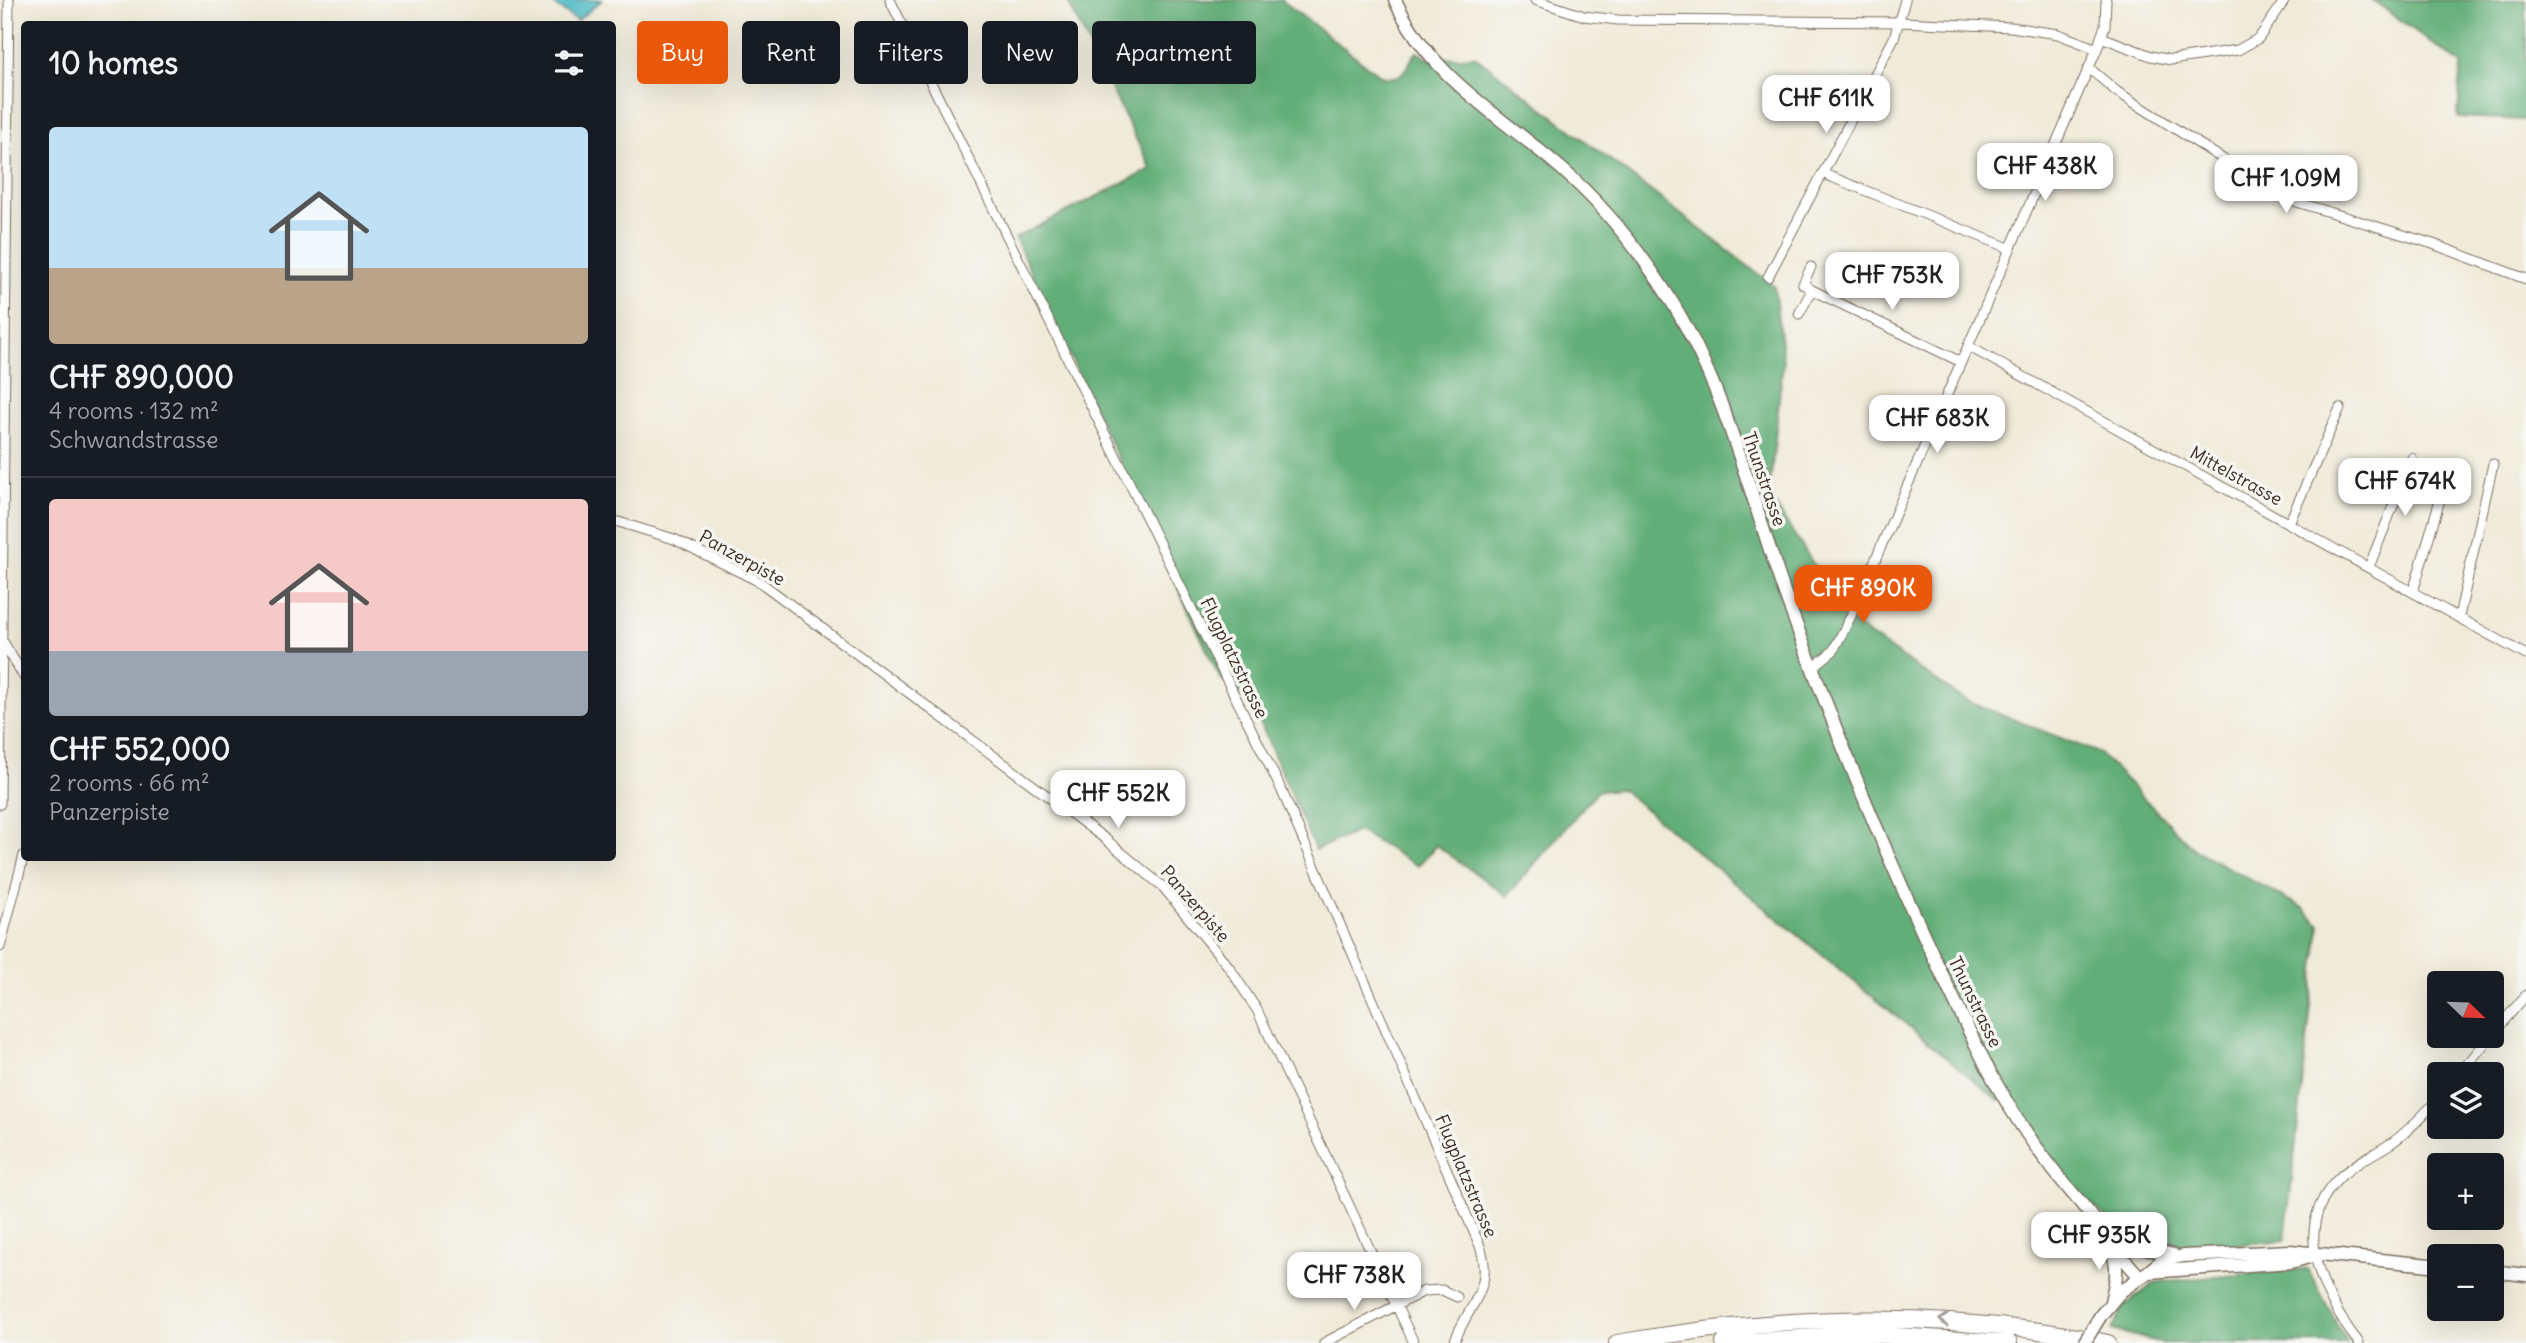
<!DOCTYPE html>
<html lang="en">
<head>
<meta charset="utf-8">
<style>
	:root { --surface:#171b24; --page:#20242c; --text:#f1f3f6; --muted:#9ea1a6; --line:#363941; --accent:#ea580c }
	body { margin:0; font-family:Delius,sans-serif; background:var(--page); color:var(--text); height:100vh; display:flex; flex-direction:column; font-size:26px; white-space:nowrap }
	* { box-sizing:border-box; margin:0 }
	p { font-size:23px; color:var(--muted) }
	.icon { flex:none; width:38px; height:38px; fill:none; stroke:currentColor; stroke-width:2; stroke-linecap:round; stroke-linejoin:round }
	.map { position:relative; flex:1; overflow:hidden }
	.details { position:absolute; left:21px; top:21px; width:595px; height:840px; display:flex; flex-direction:column; background:var(--surface); border-radius:7px; box-shadow:0 7px 28px #0002 }
	.details>* { flex:none }
	.banner { position:absolute; left:637px; top:21px; width:665px; height:63px; display:flex; gap:14px }
	.needle { width:46px; rotate:113deg }
	.fabs { position:absolute; left:2427px; top:971px; display:grid; gap:14px }
	.fabs a { display:grid; place-items:center; width:77px; height:77px; border-radius:7px; background:var(--surface); box-shadow:0 7px 28px #0002; font-size:35px }
	.price { position:absolute; translate:-50% -60px; padding:0 16px; border-radius:14px; background:#fff; color:#222; font-size:23px; line-height:46px; filter:drop-shadow(0 2px 4px #0008) }
	.price::after { content:''; position:absolute; left:50%; top:42px; width:21px; height:16px; margin-left:-10px; background:inherit; clip-path:polygon(0 0,100% 0,50% 100%) }
	.price.selected { background:var(--accent); color:#fff }
	ul { padding:0; list-style:none }
	li { display:grid; align-content:center; gap:14px; height:371px; padding:0 28px }
	li+li { border-top:2px solid var(--line) }
	li span { display:grid; place-items:center; height:217px; border-radius:7px; color:#555 }
	li>.icon { margin-inline-start:auto }
	span .icon { width:126px; height:126px; fill:#fffc; stroke-width:1 }
	li b { font-size:30px }
	h2 { display:flex; justify-content:space-between; align-items:center; height:84px; padding:0 28px; font-size:30px }
	.pill { padding:0 24px; border-radius:7px; background:var(--surface); box-shadow:0 7px 28px #0002; font-size:24px; line-height:63px }
	.pill.selected { background:var(--accent); color:#fff }
	.map>svg:first-child { display:block }
	.forest { fill:#62ae78; stroke:#4e6c4b; stroke-width:2 }
	.water { fill:#4cbac5; stroke:#447272; stroke-width:2 }
	.lines { fill:none; stroke-linecap:round; stroke-linejoin:round }
	.street-casing { stroke:#7a6e5f; stroke-width:11 }
	.secondary-casing { stroke:#7a6e5f; stroke-width:15 }
	.highway-casing { stroke:#7a6e5f; stroke-width:18 }
	.street { stroke:#fff; stroke-width:9 }
	.secondary { stroke:#fff; stroke-width:12 }
	.highway { stroke:#fff; stroke-width:16 }
	.secondary-bridge-casing { stroke:#7a6e5f; stroke-width:15; stroke-linecap:butt }
	.secondary-bridge { stroke:#fff; stroke-width:12 }
	.oneway { stroke:#a79f9a }
	.labels { text-anchor:middle; stroke-width:7; stroke-linejoin:round; paint-order:stroke }
	.street-label { font-size:18px; fill:#3b2a1e; stroke:#f6f6f2 }
</style>
</head>
<body>
<div class="map">
<svg width="2526" height="1343" viewBox="0 0 2526 1343">
	<rect width="100%" height="100%" fill="#f6f6f2"/>
	<filter id="ink" filterUnits="userSpaceOnUse"><feTurbulence type="fractalNoise" baseFrequency=".0143" numOctaves="2"/><feDisplacementMap in="SourceGraphic" scale="14" xChannelSelector="R" yChannelSelector="G"/><feConvolveMatrix kernelMatrix="1 2 1 2 8 2 1 2 1" color-interpolation-filters="sRGB"/></filter>
	<filter id="wash" filterUnits="userSpaceOnUse"><feTurbulence type="fractalNoise" baseFrequency=".00686" numOctaves="4" result="noise"/><feDisplacementMap in="SourceGraphic" scale="28" xChannelSelector="R" yChannelSelector="G"/><feGaussianBlur stdDeviation="1.57" result="paint"/><feColorMatrix in="noise" values="0 0 0 0 0 0 0 0 0 0 0 0 0 0 0 0 0 1.4 0 .05"/><feComposite in="paint" operator="in"/></filter>
	<g filter="url(#wash)">
		<rect width="100%" height="100%" fill="#f0ebd9"/>
		<path class="forest" d="M1067,0H1281L1381,76C1405,82 1404,68 1417,52L1429,59L1475,56L1774,286L1783,361L1769,496L1852,623L1964,700L2099,753L2195,850L2303,908L2320,925L2285,1240C2257,1243 2228,1245 2199,1247C2188,1248 2174,1251 2162,1250C2111,1243 2032,1141 2013,1095L1998,1100L1621,789L1597,791L1507,896L1436,845L1418,866L1358,831L1315,850L1253,706L1220,678L1015,238L1151,169Z
			M2372,0H2526V120L2458,117L2461,64Z
			M2308,1269L2347,1343H2162L2112,1330L2124,1306L2156,1282Z"/>
		<path class="water" d="M552,0H602L577,21L553,4Z"/>
	</g>
	<g filter="url(#ink)">
		<g class="lines">
			<defs>
				<path id="street" d="M890,0L1281,789L1480,1246C1495,1290 1467,1305 1454,1343
					M1535,0L1584,16L1618,20L1901,22L2011,27L2058,34L2097,49
					M2101,37L2151,56L2171,60L2238,50L2259,38L2285,0
					M2089,68L2116,91L2284,198L2433,244L2526,279
					M1829,176L2009,248
					M1811,267L1803,284L1812,290L1961,362
					M1768,277L1894,38L1905,0
					M1799,314L1812,290
					M1968,346L2526,655
					M612,520L674,539L760,582L1104,838L1163,887L1229,967L1257,1010L1414,1343
					M2289,523L2340,408
					M2369,567L2412,458
					M2413,592L2448,472
					M2459,617L2493,464
					M4,643L24,677
					M1812,668L1833,651L1850,618L2097,49L2105,26L2106,0
					M0,804L9,0
					M0,947L24,855
					M2492,1035L2526,995
					M2459,1074L2491,1036
					M1324,1343L1424,1291L1442,1290L1457,1297
					M2359,1343C2323,1297 2289,1228 2339,1178C2354,1163 2375,1154 2393,1142C2411,1129 2425,1113 2440,1097"/>
				<path id="secondary" d="M1395,0C1432,80 1501,115 1564,171C1604,206 1638,249 1667,294C1727,388 1751,502 1789,605C1844,756 1906,904 1977,1047C1997,1088 2021,1128 2049,1164C2071,1195 2102,1220 2114,1257C2119,1272 2114,1287 2111,1302
					M2098,1223L2126,1243L2173,1255
					M2114,1248L2139,1276
					M2492,1271L2526,1275
					M2148,1272L2161,1261L2183,1256L2290,1251L2440,1266
					M2101,1315L2121,1291L2148,1272L2291,1262L2309,1257"/>
				<path id="highway" d="M1617,1343C1781,1314 1945,1309 2108,1343
					M1724,1343L1863,1334L2009,1343"/>
			</defs>
			<use href="#street" class="street-casing"/>
			<use href="#secondary" class="secondary-casing"/>
			<use href="#highway" class="highway-casing"/>
			<use href="#street" class="street"/>
			<use href="#secondary" class="secondary"/>
			<use href="#highway" class="highway"/>
			<defs>
				<path id="secondary-bridge" d="M2084,1343L2101,1315"/>
			</defs>
			<use href="#secondary-bridge" class="secondary-bridge-casing"/>
			<use href="#secondary-bridge" class="secondary-bridge"/>
		</g>
		<defs><path id="oneway-chevron" d="M-2-3.5L2.5 0L-2 3.5" fill="none" stroke-width="1.6" stroke-linecap="round" stroke-linejoin="round" transform="scale(1.75)"/></defs>
		<use class="oneway" href="#oneway-chevron" transform="translate(1944 1320) rotate(-176)"/>
	</g>
	<g class="labels">
		<g class="street-label">
			<text transform="translate(2236 476) rotate(29)" y="6">Mittelstrasse</text>
			<text transform="translate(1764 479) rotate(71)" y="6">Thunstrasse</text>
			<text transform="translate(742 558) rotate(29)" y="6">Panzerpiste</text>
			<text transform="translate(1234 658) rotate(64)" y="6">Flugplatzstrasse</text>
			<text transform="translate(1195 904) rotate(49)" y="6">Panzerpiste</text>
			<text transform="translate(1975 1002) rotate(64)" y="6">Thunstrasse</text>
			<text transform="translate(1466 1176) rotate(67)" y="6">Flugplatzstrasse</text>
		</g>
	</g>
</svg>
<div class="fabs">
<a><svg class="needle" viewBox="-14 -14 28 28"><path d="M0-13l5 13h-10z" fill="#e53935"/><path d="M0 13l5-13h-10z" fill="#9ea1a6"/></svg></a>
<a><svg class="icon" aria-label="layers" viewBox="0 0 24 24"><path d="M12 4l9 5-9 5-9-5zM3 14l9 5 9-5"/></svg></a>
<a>+</a>
<a>−</a>
</div>
<b class="price" style="left:1826px;top:135px">CHF 611K</b>
<b class="price" style="left:2045px;top:203px">CHF 438K</b>
<b class="price" style="left:2286px;top:215px">CHF 1.09M</b>
<b class="price" style="left:1892px;top:312px">CHF 753K</b>
<b class="price" style="left:1937px;top:455px">CHF 683K</b>
<b class="price" style="left:2405px;top:518px">CHF 674K</b>
<b class="price selected" style="left:1863px;top:625px">CHF 890K</b>
<b class="price" style="left:1118px;top:830px">CHF 552K</b>
<b class="price" style="left:2099px;top:1272px">CHF 935K</b>
<b class="price" style="left:1354px;top:1312px">CHF 738K</b>
<div class="banner">
<a class="pill selected">Buy</a>
<a class="pill">Rent</a>
<a class="pill">Filters</a>
<a class="pill">New</a>
<a class="pill">Apartment</a>
</div>
<section class="details">
<h2>10 homes<svg class="icon" aria-label="filters" viewBox="0 0 24 24"><path d="M4 7h16M4 17h16"/><circle cx="9" cy="7" r="2"/><circle cx="15" cy="17" r="2"/></svg></h2>
<ul>
<li><span style="background:linear-gradient(#bfe0f5 65%,#b9a48a 0)"><svg class="icon" aria-label="home" viewBox="0 0 24 24"><path d="M3 11l9-7 9 7M6 9v11h12V9"/></svg></span><div><b>CHF 890,000</b><p>4 rooms · 132 m²</p><p>Schwandstrasse</p></div></li>
<li><span style="background:linear-gradient(#f6c9c9 70%,#9aa5b1 0)"><svg class="icon" aria-label="home" viewBox="0 0 24 24"><path d="M3 11l9-7 9 7M6 9v11h12V9"/></svg></span><div><b>CHF 552,000</b><p>2 rooms · 66 m²</p><p>Panzerpiste</p></div></li>
</ul>
</section>
</div>
</body>
</html>
